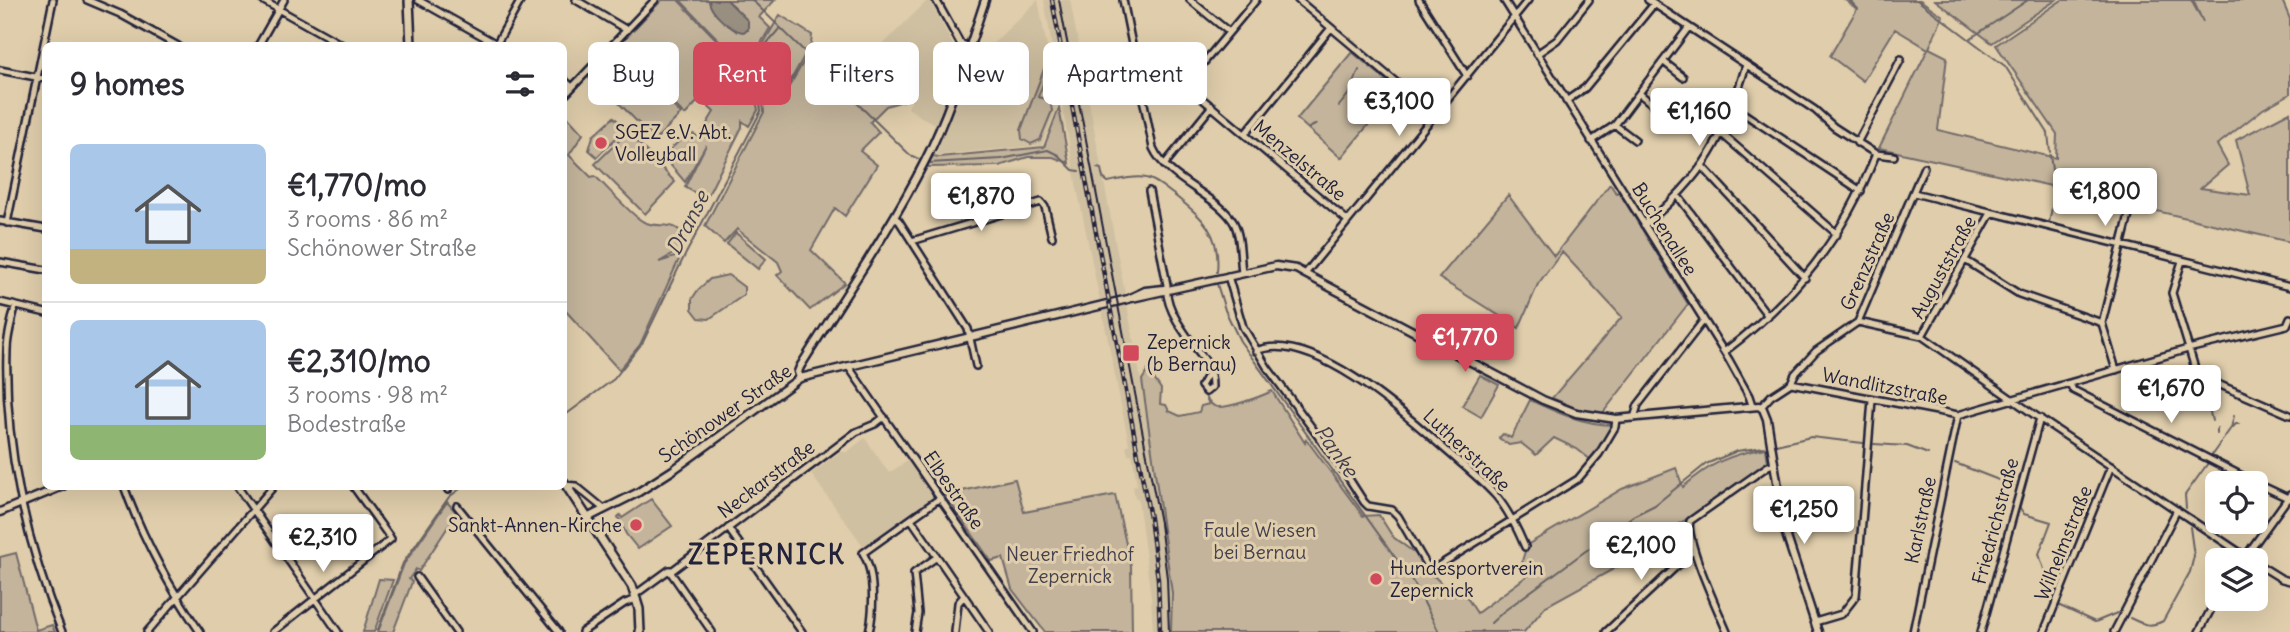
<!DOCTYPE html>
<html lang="en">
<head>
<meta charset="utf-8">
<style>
	:root { --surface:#fff; --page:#f2f2f3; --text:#2b2b33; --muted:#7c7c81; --line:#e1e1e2; --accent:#d1495b }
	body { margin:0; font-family:Delius,sans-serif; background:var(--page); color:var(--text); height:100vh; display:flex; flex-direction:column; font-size:26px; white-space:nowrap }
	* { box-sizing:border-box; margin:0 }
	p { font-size:23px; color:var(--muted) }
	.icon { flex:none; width:38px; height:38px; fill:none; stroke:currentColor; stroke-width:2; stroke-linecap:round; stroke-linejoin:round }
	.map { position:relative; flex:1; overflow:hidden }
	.panel { position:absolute; left:42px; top:42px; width:525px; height:448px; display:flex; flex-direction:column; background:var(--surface); border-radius:10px; box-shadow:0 7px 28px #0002 }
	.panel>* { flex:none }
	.banner { position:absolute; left:588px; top:42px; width:665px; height:63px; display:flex; gap:14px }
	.tools { position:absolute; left:2205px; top:471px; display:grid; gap:14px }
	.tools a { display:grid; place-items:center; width:63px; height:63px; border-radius:10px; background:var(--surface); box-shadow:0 7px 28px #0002; font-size:35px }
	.price { position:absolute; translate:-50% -60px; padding:0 16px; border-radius:7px; background:#fff; color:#222; font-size:23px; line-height:46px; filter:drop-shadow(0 2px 4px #0008) }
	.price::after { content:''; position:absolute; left:50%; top:42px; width:21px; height:16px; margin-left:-10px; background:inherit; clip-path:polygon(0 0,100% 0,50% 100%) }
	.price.current { background:var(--accent); color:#fff }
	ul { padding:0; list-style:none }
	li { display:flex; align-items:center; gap:21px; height:175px; padding:0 28px }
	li+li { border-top:2px solid var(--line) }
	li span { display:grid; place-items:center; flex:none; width:196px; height:140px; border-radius:10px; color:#555 }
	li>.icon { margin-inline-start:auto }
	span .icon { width:84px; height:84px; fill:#fffc; stroke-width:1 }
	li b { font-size:30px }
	h2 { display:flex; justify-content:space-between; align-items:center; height:84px; padding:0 28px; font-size:30px }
	.pill { padding:0 24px; border-radius:10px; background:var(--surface); box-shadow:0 7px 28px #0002; font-size:24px; line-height:63px }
	.pill.current { background:var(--accent); color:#fff }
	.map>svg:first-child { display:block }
	.built { fill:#d0c0a2 }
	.green { fill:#c3b49b; stroke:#726b6b; stroke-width:2 }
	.water { fill:#998f81; stroke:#696365; stroke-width:2 }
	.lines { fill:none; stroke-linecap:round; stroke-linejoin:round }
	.stream { stroke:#696365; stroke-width:2 }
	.minor-casing { stroke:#22223b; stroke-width:10 }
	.tertiary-casing { stroke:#22223b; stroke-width:11 }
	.secondary-casing { stroke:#22223b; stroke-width:12 }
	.minor { stroke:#dfcdab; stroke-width:5 }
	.tertiary { stroke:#dfcdab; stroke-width:6 }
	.secondary { stroke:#dfcdab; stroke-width:7 }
	.tram { stroke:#22223b; stroke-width:2 }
	.rail-casing { stroke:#22223b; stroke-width:4.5 }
	.rail { stroke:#dfcdab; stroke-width:2; stroke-dasharray:5; stroke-linecap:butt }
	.poi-dot { fill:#d1495b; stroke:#dfcdab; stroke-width:2.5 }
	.labels { text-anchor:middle; stroke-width:6; stroke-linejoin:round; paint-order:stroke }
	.poi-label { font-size:19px; fill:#22223b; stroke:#dfcdab; text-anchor:start }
	.street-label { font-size:19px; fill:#22223b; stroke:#dfcdab }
	.park-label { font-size:19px; fill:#423f4e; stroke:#dfcdab }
	.water-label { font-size:21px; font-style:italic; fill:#403d4c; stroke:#dfcdab }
	.district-label { font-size:26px; font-weight:bold; letter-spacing:2px; fill:#22223b; stroke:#dfcdab }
</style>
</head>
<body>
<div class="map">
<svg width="2290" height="632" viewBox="0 0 2290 632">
	<rect width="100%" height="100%" fill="#dfcdab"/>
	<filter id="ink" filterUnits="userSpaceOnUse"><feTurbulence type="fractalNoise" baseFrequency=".0143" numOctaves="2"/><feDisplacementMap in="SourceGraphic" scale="14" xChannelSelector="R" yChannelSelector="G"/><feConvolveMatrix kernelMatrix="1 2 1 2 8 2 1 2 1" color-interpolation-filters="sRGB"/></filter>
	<g filter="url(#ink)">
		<path class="built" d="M928,0H930L960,60L936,124L923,118L908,108L913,97L860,67Z
			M1038,0L1058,105L1042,145L936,155L970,58L976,60Z
			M1044,0H1070L1150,428L1172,593V632H1153L1151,597L1138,499L1135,497L1133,486L1137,485L1132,454L1128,455L1126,446L1129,444L1076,183Z
			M865,438L889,473L910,459L934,495L931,501L864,547L811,474L840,452H847Z"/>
		<path class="green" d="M662,0H678L751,75L758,110L749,126L742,121V127L706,199L685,187L706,145L685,182L663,156L689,132L699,137L714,112L700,99L685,115L637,67L636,69L681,114L655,140L611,95L625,81L607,98L588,77Z
			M680,0H709C710,13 726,23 736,31L735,7L727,0H775L759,17L770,28L746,68Z
			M1845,0H1920L1943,16L1929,48L1947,57L1938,130L2056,158L2057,134L1996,45L2062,0H2191L2203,22L2193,0H2282L2290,19V94L2263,109L2217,145L2228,165L2201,188L2250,195L2236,140L2290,112V242L2135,206L2132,178H2097L2096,196L1879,148L1928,49L1895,29L1863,81L1830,56L1857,9Z
			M1935,0H2056L1992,43Z
			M780,15L812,35L811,44L783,94L761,93L749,68Z
			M813,46L910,99L886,106L870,122L879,132L860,151L877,165L845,216L835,208L811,250L845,283L810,310L777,275L782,271L778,262L737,229L724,243L705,226L764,112L762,95H784Z
			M1352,52L1386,80L1368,103L1379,112L1341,158L1297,119Z
			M1046,64L1050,66L1038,97L1050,100L1052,111L1040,140L1031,144L1022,139L1021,130Z
			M1059,108L1069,163L1053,157H1028L999,166L926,167L933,156L939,157L1044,147Z
			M564,113L583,134L569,155L591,177L595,176C605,185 634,218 644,222C660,230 678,217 686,242L680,250L659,262L681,255L640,345L619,370L564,309Z
			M614,117L625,129L597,157L589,150L593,136Z
			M628,132L675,182L645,214L595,164Z
			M1610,184L1616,193L1619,192L1688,304L1602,414L1578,409L1552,398L1622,317L1562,252L1538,284L1519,328L1439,278L1508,195L1554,256Z
			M736,233L766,259L758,269L727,244Z
			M728,275L744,287V295L709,319L699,318L692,309V299L698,290L710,279Z
			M1148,370L1161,389L1160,404L1166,405L1169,411L1180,416L1199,412L1201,406L1209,404L1206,398C1209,400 1210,404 1214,406C1223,411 1262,396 1272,391L1305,443L1306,439L1363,516L1379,515L1393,537L1416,554L1427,573L1435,577L1454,596L1462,590L1477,613L1531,573L1522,561L1527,545L1622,489L1676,468L1683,487C1711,463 1728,455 1766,448L1768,463L1687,519L1642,545L1619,566L1546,606L1524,632H1171L1172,593L1142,380Z
			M1480,375L1499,385L1481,417L1462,406Z
			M1530,400C1558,413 1582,424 1613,425L1591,460L1577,449L1554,438L1536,455L1521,443L1509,445L1499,438L1503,434L1511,438Z
			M1015,479L1024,512L1115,495L1131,566L1132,632H1045L1012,589L1003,558L991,561L945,495Z
			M651,499L672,526L638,549L626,534L618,517L620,515L622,518Z
			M447,502L457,513L419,571L416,569L409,579L412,582L393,632H378L404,564Z
			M16,553L36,630L52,625L55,632H0V557Z
			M379,579L393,580L374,632H363Z"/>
		<path class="water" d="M709,0H727L748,21V30L743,32C730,30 710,13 709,0Z"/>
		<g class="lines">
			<path class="stream" d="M752,0L910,155L923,161
				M1849,0L1858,9
				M1917,0L2005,66L2048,133L2050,152
				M1971,38L2028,0
				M1339,106L1351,91L1359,70
				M1309,128L1317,124
				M929,163L1001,159L1048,150L1058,155L1073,170L1079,171
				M1097,168L1101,169L1103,178L1108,182C1119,180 1135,175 1146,178C1157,180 1165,189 1174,195C1203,218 1221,233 1217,272
				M2049,223L2055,192L2050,155
				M1217,284L1225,310L1240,341L1415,585L1439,632
				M2209,408L2212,421
				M564,416L614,379L643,342L682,261L761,111L758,89L754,82H760V79L754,73L760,75L758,69L759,61L763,58L761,55L765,52L763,48L779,29
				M2232,428L2236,424H2239
				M2217,434V428
				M1874,444L1907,446L1928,454
				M1776,445L1811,437L1863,443
				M2211,456L2231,428L2234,416
				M1955,463L2014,486
				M2020,508L2024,514L2051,522L2039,554L2053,597
				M2186,508L2185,495L2208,463
				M2060,606L2095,622L2117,613
				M2130,618C2142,624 2150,628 2163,621L2190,572L2194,556L2190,527
				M1491,623L1504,611L1633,516L1655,505L1706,464L1737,451L1764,447
				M377,632L403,563L449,497L464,486
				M1481,632L1482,631"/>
			<defs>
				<path id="minor" d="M87,0L120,14L178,46
					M262,0L344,46
					M418,0L500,46
					M576,0L627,30
					M936,0L960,43L969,47
					M1123,0L1153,148C1168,181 1218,195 1234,223C1241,237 1240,257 1242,273
					M1190,0L1229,32
					M1298,0L1435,115
					M1419,0L1467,76
					M1504,0L1729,360L1749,396L1752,405
					M1648,0L1815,110L1834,127L1876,154
					M497,43L521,0
					M258,46L284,0
					M1133,48L1143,49L1348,221
					M1537,54L1557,40L1589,0
					M1664,62L1683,77
					M0,70L46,79
					M564,80L572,87
					M1186,84L1256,0
					M1640,94L1658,109
					M564,96L655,0
					M1566,101L1585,88L1654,4
					M1734,107L1861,191
					M1615,125L1635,140
					M1245,134L1331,28
					M1722,134L1837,234
					M1591,141L1615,125L1689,27
					M1857,143L1901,59
					M1164,165L1212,106
					M1703,167L1805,278
					M1149,191L1167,285C1163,310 1193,344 1208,364C1211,372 1212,379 1212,387L1206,392L1201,386L1210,370
					M1914,193L2290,287
					M1678,196L1768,316
					M894,217L899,221L968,329L976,366
					M0,221L46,229
					M7,223L53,0
					M1644,225C1703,178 1725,137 1746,65
					M912,241L1041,202L1045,207L1052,237
					M1965,260L2019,294L2102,323
					M2182,261L2172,293L2197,375L2290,415
					M0,262L46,270
					M1305,274L1528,0
					M1228,276L1243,327L1267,367L1346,474L1364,502L1368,506L1392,510L1398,516L1430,571L1578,479L1599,454L1615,427L1616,419
					M0,302L46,313
					M15,307C12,321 7,336 7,350C4,445 26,544 62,632
					M1858,322L1922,336L2036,416L2251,560
					M1922,336L1991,213
					M1256,351C1310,329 1403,412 1440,445C1459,462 1479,477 1496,496C1509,511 1517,528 1525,547
					M1724,352C1796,298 1843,238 1876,154L1894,156
					M848,366L1033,632
					M2116,370L2102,323L2131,207
					M1791,383L1958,415L2188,349L2287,325L2290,318
					M2070,384L2073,390L2256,483
					M1761,407L1771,396L1791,383L1795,374L1816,351L1858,322L1924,167
					M1634,418L1638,405L1704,320
					M2256,483L2290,499
					M565,485L576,486L604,509
					M124,486C143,540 168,585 200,632
					M237,486L338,632
					M446,486L448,490
					M457,506L559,632
					M911,519L989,632
					M728,528L802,632
					M2243,560L2290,495
					M2256,563L2282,579L2290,581
					M669,570L712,632
					M417,577L456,632
					M636,594L669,570H673L856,432L875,424L884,417
					M1815,622L1842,614L1856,596L1872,400
					M147,632L274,486
					M273,632L391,539L353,486
					M582,632L625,603L637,599
					M869,632C874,611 875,572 863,553L940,498
					M915,632L918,613L914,573L937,557
					M955,632L958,603L964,596
					M1606,632L1694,550
					M1727,632C1718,610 1685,541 1690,521L1768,466L1774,464
					M1913,632L1958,415
					M1981,632L2040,418
					M2044,632L2111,466
					M2114,632L2177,510
					M2199,632L2217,598"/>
				<path id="tertiary" d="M1132,298L1276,266L1296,269L1305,274L1543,400L1576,413L1616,419L1759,406L1763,409L1767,419L1785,531L1818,632
					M800,378L798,372L800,367C842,299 889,232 925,161C951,110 967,54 985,0
					M0,512L63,486
					M589,517L637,493L673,470L800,378L1128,299L1145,291L1164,289"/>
				<path id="secondary" d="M409,0L411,46
					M564,482L632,586L639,609L640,632"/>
			</defs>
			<use href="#minor" class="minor-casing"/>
			<use href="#tertiary" class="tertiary-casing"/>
			<use href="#secondary" class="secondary-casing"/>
			<use href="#minor" class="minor"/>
			<use href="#tertiary" class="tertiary"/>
			<use href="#secondary" class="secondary"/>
			<path class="tram" d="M1059,0L1162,533
				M1160,524L1167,578L1169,632"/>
			<defs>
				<path id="rail" d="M1052,0L1150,518L1158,579L1160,632"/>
			</defs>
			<use href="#rail" class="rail-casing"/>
			<use href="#rail" class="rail"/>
		</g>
	</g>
	<g class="poi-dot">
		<circle cx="601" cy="143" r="7"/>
		<rect x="1122" y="344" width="18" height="18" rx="3.5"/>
		<circle cx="636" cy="525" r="7"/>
		<circle cx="1376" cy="579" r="7"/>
	</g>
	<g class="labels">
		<g class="poi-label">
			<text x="615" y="139">SGEZ e.V. Abt.<tspan x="615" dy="22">Volleyball</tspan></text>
			<text x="1147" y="349">Zepernick<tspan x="1147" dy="22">(b Bernau)</tspan></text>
			<text x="622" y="532" text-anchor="end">Sankt-Annen-Kirche</text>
			<text x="1390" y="575">Hundesportverein<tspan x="1390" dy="22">Zepernick</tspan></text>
		</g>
		<g class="street-label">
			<text transform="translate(1300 160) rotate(40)" y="7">Menzelstraße</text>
			<text transform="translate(1665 229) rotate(58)" y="7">Buchenallee</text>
			<text transform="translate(1867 261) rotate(-66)" y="7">Grenzstraße</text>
			<text transform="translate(1943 267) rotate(-61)" y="7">Auguststraße</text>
			<text transform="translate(1885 386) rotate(11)" y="7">Wandlitzstraße</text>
			<text transform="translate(725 413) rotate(-35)" y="7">Schönower Straße</text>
			<text transform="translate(1467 450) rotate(43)" y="7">Lutherstraße</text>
			<text transform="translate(766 479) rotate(-37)" y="7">Neckarstraße</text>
			<text transform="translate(954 490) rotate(55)" y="7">Elbestraße</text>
			<text transform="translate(1920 520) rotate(-78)" y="7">Karlstraße</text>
			<text transform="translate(1995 521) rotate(-75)" y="7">Friedrichstraße</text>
			<text transform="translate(2063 543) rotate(-68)" y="7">Wilhelmstraße</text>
		</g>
		<g class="park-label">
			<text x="1260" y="537">Faule Wiesen<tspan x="1260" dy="22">bei Bernau</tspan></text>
			<text x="1070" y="561">Neuer Friedhof<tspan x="1070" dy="22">Zepernick</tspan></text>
		</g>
		<g class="water-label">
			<text transform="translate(688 223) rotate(-63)" y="7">Dranse</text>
			<text transform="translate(1336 451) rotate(55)" y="7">Panke</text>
		</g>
		<g class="district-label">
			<text x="767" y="564">ZEPERNICK</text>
		</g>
	</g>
</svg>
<div class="tools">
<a><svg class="icon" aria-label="locate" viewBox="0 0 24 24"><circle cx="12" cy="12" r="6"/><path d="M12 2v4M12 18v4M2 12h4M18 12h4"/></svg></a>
<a><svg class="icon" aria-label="layers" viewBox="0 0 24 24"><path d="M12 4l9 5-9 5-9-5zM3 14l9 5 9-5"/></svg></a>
</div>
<b class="price" style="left:1399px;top:138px">€3,100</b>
<b class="price" style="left:1699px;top:148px">€1,160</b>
<b class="price" style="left:2105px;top:228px">€1,800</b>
<b class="price" style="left:981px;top:233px">€1,870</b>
<b class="price current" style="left:1465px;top:374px">€1,770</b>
<b class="price" style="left:2171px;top:425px">€1,670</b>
<b class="price" style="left:1804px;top:546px">€1,250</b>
<b class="price" style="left:323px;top:574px">€2,310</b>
<b class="price" style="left:1641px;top:582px">€2,100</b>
<div class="banner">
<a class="pill">Buy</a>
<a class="pill current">Rent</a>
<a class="pill">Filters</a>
<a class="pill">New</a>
<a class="pill">Apartment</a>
</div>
<section class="panel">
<h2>9 homes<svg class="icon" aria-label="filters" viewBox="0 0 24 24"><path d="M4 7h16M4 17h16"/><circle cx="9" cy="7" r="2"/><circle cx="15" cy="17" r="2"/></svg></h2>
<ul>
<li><span style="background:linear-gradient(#a9c7e8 75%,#c2b280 0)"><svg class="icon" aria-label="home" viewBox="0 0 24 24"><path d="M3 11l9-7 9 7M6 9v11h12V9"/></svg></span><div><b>€1,770/mo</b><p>3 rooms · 86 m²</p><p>Schönower Straße</p></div></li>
<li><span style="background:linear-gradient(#a9c7e8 75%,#8fb573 0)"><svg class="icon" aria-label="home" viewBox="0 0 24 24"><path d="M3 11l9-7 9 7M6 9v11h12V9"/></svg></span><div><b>€2,310/mo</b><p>3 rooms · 98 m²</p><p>Bodestraße</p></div></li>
</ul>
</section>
</div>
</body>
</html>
